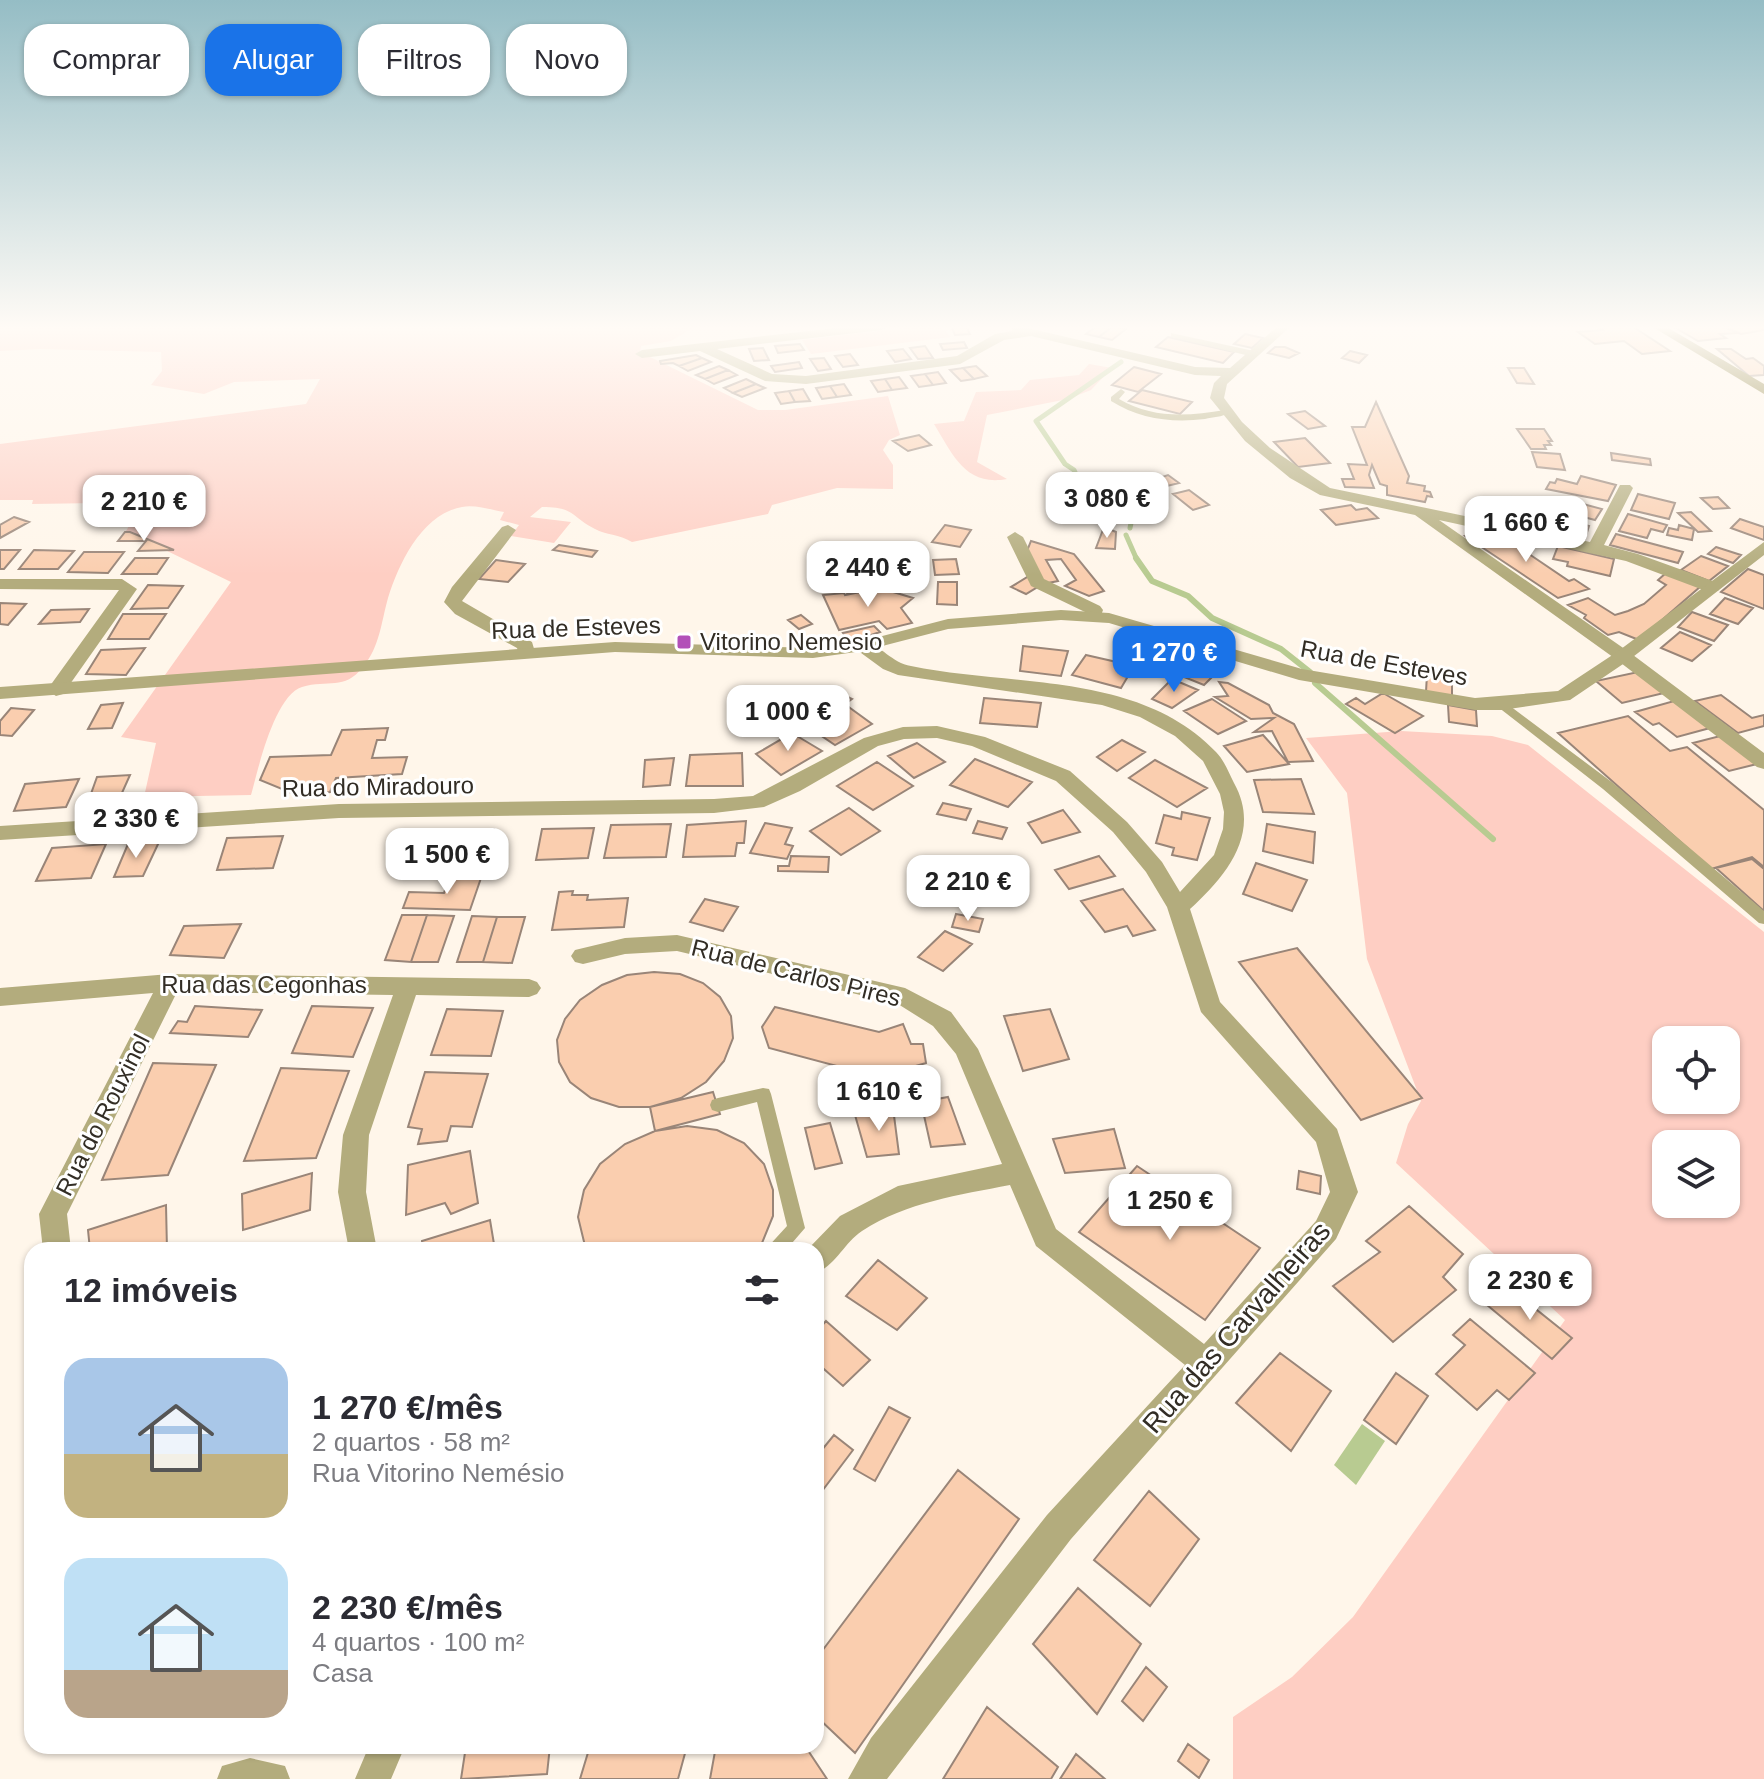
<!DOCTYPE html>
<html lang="pt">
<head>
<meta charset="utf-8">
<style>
	:root { --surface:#fff; --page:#f2f2f3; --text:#2b2b33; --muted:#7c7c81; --accent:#1a73e8 }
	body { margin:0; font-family:Helvetica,sans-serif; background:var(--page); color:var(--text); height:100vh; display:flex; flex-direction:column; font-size:30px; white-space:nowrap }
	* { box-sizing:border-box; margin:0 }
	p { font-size:26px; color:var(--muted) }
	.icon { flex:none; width:44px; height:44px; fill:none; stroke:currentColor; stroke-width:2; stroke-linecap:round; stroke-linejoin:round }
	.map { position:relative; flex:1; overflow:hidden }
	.details { position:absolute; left:24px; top:1242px; width:800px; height:512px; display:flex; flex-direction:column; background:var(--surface); border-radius:24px; box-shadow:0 2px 6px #0004 }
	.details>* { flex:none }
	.hud { position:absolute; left:24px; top:24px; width:800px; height:72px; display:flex; gap:16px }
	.controls { position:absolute; left:1652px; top:1026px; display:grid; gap:16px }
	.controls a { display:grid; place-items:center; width:88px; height:88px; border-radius:16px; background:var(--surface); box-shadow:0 2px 6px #0004; font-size:40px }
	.price { position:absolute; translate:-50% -68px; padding:0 18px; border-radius:16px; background:#fff; color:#222; font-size:26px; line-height:52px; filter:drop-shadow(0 2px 4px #0008) }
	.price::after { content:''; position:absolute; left:50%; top:48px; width:24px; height:18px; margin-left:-12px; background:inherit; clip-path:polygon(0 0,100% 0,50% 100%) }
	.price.selected { background:var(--accent); color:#fff }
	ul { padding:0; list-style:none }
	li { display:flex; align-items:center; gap:24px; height:200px; padding:0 40px }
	li span { display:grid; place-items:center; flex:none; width:224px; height:160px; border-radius:24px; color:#555 }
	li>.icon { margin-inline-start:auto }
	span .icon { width:96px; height:96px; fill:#fffc; stroke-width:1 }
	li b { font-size:34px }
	h2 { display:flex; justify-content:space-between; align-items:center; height:96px; padding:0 40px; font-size:34px }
	.pill { padding:0 28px; border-radius:24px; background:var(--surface); box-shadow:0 2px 6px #0004; font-size:28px; line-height:72px }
	.pill.selected { background:var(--accent); color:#fff }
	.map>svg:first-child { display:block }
	.green { fill:#fecec3; fill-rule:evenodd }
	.water { fill:#b8cb91 }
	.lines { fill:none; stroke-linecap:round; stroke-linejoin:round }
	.stream-far1 { stroke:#b8cb91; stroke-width:5 }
	.stream { stroke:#b8cb91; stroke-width:6 }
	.building { fill:#faceaf; stroke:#998578; stroke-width:2 }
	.service { fill:#b3ac7d; fill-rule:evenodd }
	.minor { fill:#b3ac7d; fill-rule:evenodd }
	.tertiary { fill:#b3ac7d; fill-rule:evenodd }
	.primary { fill:#776b1e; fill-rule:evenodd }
	.poi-dot { fill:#b250b8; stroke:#fff; stroke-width:3 }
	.labels { text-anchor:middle; stroke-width:6; stroke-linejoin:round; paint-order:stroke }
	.street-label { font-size:24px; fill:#322d25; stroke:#fff }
	.poi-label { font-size:24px; fill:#322d25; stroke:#fff; text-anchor:start }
	.near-street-label { font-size:28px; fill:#322d25; stroke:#fff }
</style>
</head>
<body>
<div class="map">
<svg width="1764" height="1779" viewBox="0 0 1764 1779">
	<rect width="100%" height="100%" fill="#fff6ea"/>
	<path class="green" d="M0,326H490L493,331L530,326H696L671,341L641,346L640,352L758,410H785L888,396L900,435L889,440L883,450L893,465V489L837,488L772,505L768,514L632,542C619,534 606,535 595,529C570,516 575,507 542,507L530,517L571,522L554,543L511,536L519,525L500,520L504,512C492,510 474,504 462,507C422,514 399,563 388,598C381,623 380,646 363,667C344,691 328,679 302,687C274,696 258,770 251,795L144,797L156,743L121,737L231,582L126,531L129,526L99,503L32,504L33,500H0V444L306,404L320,379L234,382L204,394L151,385L162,371L161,352L40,349L0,351Z
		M922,326H941L951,337L811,354L802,340Z
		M1089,364L1112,368L1091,390L1068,399L987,415L977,462L1007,479C965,487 952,453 934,424L964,421L976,392L1021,390L1030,380L1079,375Z
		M1401,731L1492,736L1528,745L1764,932V1779H1233V1717L1292,1677L1353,1617L1565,1320L1396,1163L1408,1124L1421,1101L1367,959L1347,793L1306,738ZM1666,1040H1726V1100H1666ZM1666,1144H1726V1204H1666Z"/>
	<path class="water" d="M1362,1424L1385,1441L1356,1485L1334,1465Z"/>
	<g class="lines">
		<path class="stream-far1" d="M1121,362L1036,421L1065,464L1074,470L1082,488L1131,523L1130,528
			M1126,535L1137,560"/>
		<path class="stream" d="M1136,558L1152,581L1188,596L1212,618L1281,649L1310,672
			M1315,683L1493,839"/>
	</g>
	<path class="building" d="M951,326H966L970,334L955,335Z
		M1097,326H1113L1099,337L1086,334Z
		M1113,326L1126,329L1112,340L1099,337Z
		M1597,326H1632L1670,351L1642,354L1624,341L1595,344L1578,332L1603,330Z
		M1691,326H1723L1737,333L1720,334L1726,338L1698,341L1676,328Z
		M1723,326H1764V330L1741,334Z
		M1245,334L1263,338L1252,348L1234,344Z
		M1168,337L1234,352L1223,363L1156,347Z
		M964,342L967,348L943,350L940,344Z
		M800,344L804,350L778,353L775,346Z
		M925,346L933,358L918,359L910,348Z
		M1275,347H1285L1299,353L1289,358L1268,353Z
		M763,348L769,360L754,361L749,349Z
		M903,349L911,359L895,362L887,351Z
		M1717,349H1731L1746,359L1753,358L1764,366V375L1749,376Z
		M1350,351L1367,355L1359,363L1342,358Z
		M850,354L858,365L843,367L835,356Z
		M696,355L702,358L679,366L673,363L661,364L660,361Z
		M702,358L711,362L688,371L679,366Z
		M824,358L831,369L818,371L810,359Z
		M799,362L802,368L775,372L771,366Z
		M719,366L728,370L705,379L696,375Z
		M976,366L987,376L974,379L963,368Z
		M1134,367L1161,374L1138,392L1112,385Z
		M963,368L974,379L961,381L950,370Z
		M1508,368H1524L1534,384L1517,383Z
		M728,370L737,375L714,384L705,379Z
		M938,372L946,383L933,385L925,374Z
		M925,374L933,385L919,387L911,376Z
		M899,377L907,388L892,390L885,379Z
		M746,379L756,384L733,393L724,388Z
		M885,379L892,390L878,392L871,381Z
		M756,384L765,388L742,397L733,393Z
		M844,384L851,395L837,397L830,386Z
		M830,386L837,397L822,399L816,388Z
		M803,389L810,401L795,402L789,391Z
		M1142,390L1192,402L1180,414L1129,401Z
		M789,391L795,402L781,404L775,393Z
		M1376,402L1409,476L1407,483L1425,486L1424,491L1430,492L1432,497L1427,496L1425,502L1387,495V486L1380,484L1372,465L1369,475L1374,488L1345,487L1342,479H1354L1348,464L1367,465L1352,427H1365Z
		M1305,411L1325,426L1308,429L1288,414Z
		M1517,429H1544L1552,441H1548L1551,445H1544L1546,449H1531Z
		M919,435L931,445L908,451L893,441Z
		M1305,438L1330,463L1298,467L1274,442Z
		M1532,452L1560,454L1565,470L1537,467Z
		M1611,453L1650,459L1651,465L1612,460Z
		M1168,475L1179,483L1163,487L1153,480Z
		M1581,476L1616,485L1608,501L1546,489L1550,482L1555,483L1557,479L1577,484Z
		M1189,490L1209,505L1193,510L1173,494Z
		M1638,494L1675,503L1669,519L1631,510Z
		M1718,497L1729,508L1713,509L1701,498Z
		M1481,504L1542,517L1539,529L1477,517Z
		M1583,504L1602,509L1595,520L1576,515Z
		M1351,505L1356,510L1367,508L1378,518L1336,525L1321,510Z
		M1691,512L1711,531L1698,532L1678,513Z
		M1628,514L1667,525L1663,532L1651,529L1647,538L1619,531Z
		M14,517L29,522L0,538V525Z
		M1556,518L1589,526L1585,539L1552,532Z
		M1740,519L1764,527V540L1731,528Z
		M945,525L971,530L960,547L932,542Z
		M1679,525L1694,529L1692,540L1667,535L1669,528L1678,530Z
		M1104,527L1116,532L1115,549L1096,548Z
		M1492,529L1569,581L1574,579L1589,589L1558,598L1465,536Z
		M125,532H130L174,550L138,551L146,541H118Z
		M1616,534L1683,552L1678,563L1610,545Z
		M1031,541L1074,554L1104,591L1089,596L1065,586L1076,580L1061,559L1046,560L1058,581L1043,584L1027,551Z
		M559,545L597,551L592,557L553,550Z
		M1558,546L1614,559L1610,576L1567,566L1568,562L1553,559Z
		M1716,547L1741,555L1733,563L1708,554Z
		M0,550H20L4,569H0Z
		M34,550L74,551L58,569H19Z
		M84,552H124L108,573L68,572Z
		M1701,556L1728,566L1709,581L1681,570Z
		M135,558H168L157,574H122Z
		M956,559L959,574L935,575L933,560Z
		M496,560L525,564L508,582L479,579Z
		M1748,569L1764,575V609L1721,592Z
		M1666,573L1701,586L1639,640L1619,632L1608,635L1584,618L1586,615L1568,605L1588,598L1615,615L1628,611L1644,604L1666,585L1658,580Z
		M1029,576L1044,583L1026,594L1011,587Z
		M938,582H957V605L937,604Z
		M880,583L883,588L847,593L845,588Z
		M148,585L183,586L168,608L131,609Z
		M880,588L913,598L901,608L912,623L887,629L879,621L839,630L823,595L844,593L845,595Z
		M1725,598L1753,608L1738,624L1710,614Z
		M0,603L26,604L8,625L0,624Z
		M89,609L80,622L39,624L51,610Z
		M1692,612L1728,625L1714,641L1678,627Z
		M123,614H166L149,639H108Z
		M801,615L812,624L799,629L788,620Z
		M874,626L880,632L850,642L843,633Z
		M1680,632L1711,645L1692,661L1661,648Z
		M1023,646L1068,651L1061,676L1020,671Z
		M145,648L126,675L86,674L101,650Z
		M1086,655L1134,666L1121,688L1072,675Z
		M1189,665L1214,675L1204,685L1179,675Z
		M1638,672L1664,693L1622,703L1596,681Z
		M1427,674L1452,678V696L1426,692Z
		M1172,679L1198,690L1172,708L1152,699Z
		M1219,682L1228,683L1269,705L1273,713L1294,724L1313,761L1288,762L1272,731L1254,732L1274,718L1251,719L1215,697L1228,696Z
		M1383,693L1423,716L1395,733L1346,704L1356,698L1365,704Z
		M841,694L852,699L830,715L819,709Z
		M1721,695L1752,718L1764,715V726L1738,733L1695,701Z
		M984,698L1041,703L1037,727L980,723Z
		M1212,699L1246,721L1218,734L1184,711Z
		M1674,701L1710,728L1677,737L1659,723L1653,725L1635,712Z
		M123,703L112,728L88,729L101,705Z
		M846,705L872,724L835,745L807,726Z
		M1448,705L1476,710L1477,726L1449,722Z
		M11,708L34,710L12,736L0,735V721Z
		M1628,716L1670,751L1687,747L1764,810V867L1752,857L1711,869L1558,733Z
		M388,728L385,740H377L372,758L407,757L402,774L336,778L330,792L299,796L260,780L270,757L331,755L342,730Z
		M792,733L822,751L781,775L756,754Z
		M1263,735L1289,764L1247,772L1224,746Z
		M1720,736L1757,764L1729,771L1693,743Z
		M1122,740L1145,752L1117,771L1097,757Z
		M917,743L945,762L914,778L888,756Z
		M742,753L743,786H686L690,755Z
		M674,758L670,785L643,787L645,760Z
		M975,759L1032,782L1008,807L950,785Z
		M1155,760L1207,788L1177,807L1129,778Z
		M877,762L913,786L873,810L837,786Z
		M130,775L117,804L87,805L97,777Z
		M79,779L66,807L14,811L25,784Z
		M1301,779L1314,814L1263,812L1254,780Z
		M943,803L971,809L966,820L937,814Z
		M849,808L880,831L841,855L810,831Z
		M1063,810L1080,832L1042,843L1028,823Z
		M1182,812L1210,818L1197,860L1172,855L1174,848L1156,843L1164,815L1181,819Z
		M746,821L744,843H737L735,856L683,857L687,825Z
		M978,821L1007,828L1002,839L973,833Z
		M765,823L792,828L785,844L793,846L787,859L750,853Z
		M671,824L666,857L604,858L611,825Z
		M1267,824L1315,832L1313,863L1263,851Z
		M594,828L588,858L536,860L542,829Z
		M494,829L486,861H461L468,830Z
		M283,836L273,868L217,870L227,838Z
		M159,842L143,876L114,877L128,844Z
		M106,844L91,878L36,881L52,848Z
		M791,856L829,857L828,872L778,871V866H789Z
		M1099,856L1115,876L1069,889L1055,870Z
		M1752,859L1764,869V911L1716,868Z
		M1256,863L1307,880L1292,911L1243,894Z
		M449,877L481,878L470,910L403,908L409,892L444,893Z
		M1123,889L1155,930L1133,936L1127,926L1105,932L1081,901Z
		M573,891L572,895H588L587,900L628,898L624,927L552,930L559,892Z
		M705,899L738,907L723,931L690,922Z
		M956,914L983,919L979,932L952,927Z
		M402,915H427L411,962L385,960Z
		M427,915L454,916L438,962H411Z
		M472,916L497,917L483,962H457Z
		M497,917H525L512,963L483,962Z
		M241,924L224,958L170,955L184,926Z
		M945,931L972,944L943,971L918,957Z
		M1297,948L1422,1098L1361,1120L1239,962Z
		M654,972L680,974L703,983L720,997L731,1016L733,1038L724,1061L706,1082L681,1098L650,1107H619L591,1098L570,1082L559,1062L557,1040L565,1019L580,1000L602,985L627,975Z
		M195,1006L262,1010L248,1037L170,1033L178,1021L187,1022Z
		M312,1006L373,1008L353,1057L292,1053Z
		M775,1007L879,1032L903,1024L911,1044H923L926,1063L878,1077L769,1048L762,1027Z
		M447,1009L503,1011L491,1056L431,1055Z
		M1050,1009L1069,1059L1023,1071L1004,1016Z
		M153,1063L216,1065L168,1175L102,1180Z
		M281,1068L349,1071L316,1158L244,1161Z
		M425,1072L488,1074L472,1127L451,1126L447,1141L418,1144L422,1129L408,1127Z
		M713,1092L720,1114L655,1131L650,1107Z
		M948,1097L965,1144L931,1147L921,1102Z
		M893,1108L899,1154L867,1157L855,1115Z
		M830,1123L842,1163L815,1169L805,1128Z
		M687,1126L717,1130L744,1143L764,1164L773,1190V1216L762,1243L756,1250H586L578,1217L584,1190L600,1164L625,1144L655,1131Z
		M1114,1129L1125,1168L1065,1173L1053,1139Z
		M470,1151L478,1203L451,1214L445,1203L406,1215L408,1165Z
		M1137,1166L1260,1248L1205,1320L1079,1232Z
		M1299,1171L1321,1176L1320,1194L1297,1189Z
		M312,1173L310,1210L243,1230L242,1194Z
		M166,1205L167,1250H90L88,1230Z
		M1409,1206L1463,1254L1443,1277L1456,1290L1393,1342L1333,1286L1380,1252L1366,1241Z
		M490,1220L495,1250H423L422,1241Z
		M878,1260L927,1298L897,1330L846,1296Z
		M1507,1286L1572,1338L1552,1359L1487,1305Z
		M1470,1319L1535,1373L1509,1400L1497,1390L1477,1410L1436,1374L1465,1345L1453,1335Z
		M826,1321L870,1360L843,1386L816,1362V1332Z
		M1280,1353L1331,1391L1291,1451L1236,1403Z
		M1396,1373L1428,1396L1396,1444L1364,1420Z
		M889,1407L910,1418L875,1481L854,1469Z
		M834,1435L853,1450L816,1499V1457Z
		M958,1470L1019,1519L855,1753L816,1716V1659Z
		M1149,1491L1199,1539L1150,1606L1094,1560Z
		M1078,1588L1141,1644L1097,1714L1033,1644Z
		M1146,1667L1167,1687L1143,1721L1122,1701Z
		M987,1707L1058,1767L1051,1779H943Z
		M1188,1744L1209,1760L1199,1778L1178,1761Z
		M466,1746H550L547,1774L461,1779Z
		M590,1746H687L678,1779H580Z
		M716,1746H805L827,1779H710Z
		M1076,1754L1105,1779H1060Z"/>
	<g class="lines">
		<path class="service" d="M1171,333L1254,351L1258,354L1254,357L1171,337Z
			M1121,389L1125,392L1119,399C1153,419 1188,416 1225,410L1229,413C1222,417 1213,417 1205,419C1171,423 1140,419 1111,401V397Z
			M1502,700L1613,783L1764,911V924L1759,923L1603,789L1498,707L1496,704Z
			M763,1088L769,1089L771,1094L805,1228L786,1250H765L787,1226L757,1102L718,1112L712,1110L710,1105L712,1100L718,1098Z"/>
		<path class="minor" d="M853,326H888L882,330L717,349L772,374L806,376L957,356L995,334L1012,331L1013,326H1019L1195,367L1230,368L1278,326H1291L1227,384L1224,398L1242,422L1270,448L1330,488L1590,542L1620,485H1630L1633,488L1604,545L1638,554L1718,583L1720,587L1718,591H1706L1626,561L1439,520L1629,652L1764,753V769L1757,767L1617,660L1415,515L1320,495L1290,478L1245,441L1210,398L1214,383L1221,376L1195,375L1031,336L1004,340L960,364L806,384L765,381L700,351L642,358L635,354L642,350Z
			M508,525L516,530L462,601L532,642L535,652L526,657L520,656L517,648L455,614L444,602L452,587L502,527Z
			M1015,532L1023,537L1044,579L1100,606L1103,610L1099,621H1087L1085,612L1031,586L1007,537Z
			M0,579H122L137,589L63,694L56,696L47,690L119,590L0,589Z
			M863,641C881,645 892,663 911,666C1011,687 1139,671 1216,752C1224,760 1229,773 1234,783C1262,833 1226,876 1190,909L1220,1002L1337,1129L1358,1192L1336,1239L1071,1539L887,1779H848L871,1738L1047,1515L1185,1365L1036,1246L1010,1185C959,1195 907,1202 862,1231C844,1243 836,1265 816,1273V1250H807L840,1216L898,1186L1002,1164L956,1054L933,1026L898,1004L677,951L625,954L583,964L575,962L571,956L575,950L625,938L677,935L905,988L951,1012L978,1049L1056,1229L1204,1344L1316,1221L1330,1192L1316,1142L1201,1012L1167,907L1146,872L1113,832L1056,781L972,746L937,738L904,739L878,746L800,791L764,807L714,813L339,818L0,840V826L339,804L714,799L753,796L864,738L903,727L937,726L985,737L1070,771L1127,822L1162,862L1180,892L1214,855L1223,829L1224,812L1220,794L1203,761L1175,736L1140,717L1102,705L898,675L883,669L857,650L854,646L857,642Z
			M170,974L529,979L537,982L541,988L537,994L529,997L416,995L369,1135L366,1192L377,1250H349L338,1192L343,1135L393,995L177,992L67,1214L71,1250H43L39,1214L153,993L0,1006V988Z
			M369,1746H405L391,1779H355Z
			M250,1758L285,1766L290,1779H217L222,1766Z"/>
		<path class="tertiary" d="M1764,542V555L1629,660L1570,700L1502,710H1475L1299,680L1109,623L1061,620L948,629L863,651L813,658L615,652L0,699V687L615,642L813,648L863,641L948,619L1061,610L1109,613L1302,669L1475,698L1558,691L1617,652Z"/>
		<path class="primary" d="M1651,326H1665L1764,384V394Z"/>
	</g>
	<linearGradient id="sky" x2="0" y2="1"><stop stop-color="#95bdc5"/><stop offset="0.57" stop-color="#fffbf6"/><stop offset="1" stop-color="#fffbf6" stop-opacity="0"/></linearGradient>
	<rect width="1764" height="575" fill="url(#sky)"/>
	<rect class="poi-dot" x="676" y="634" width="16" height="16" rx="4"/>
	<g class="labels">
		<g class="street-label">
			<text transform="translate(576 628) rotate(-2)" y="8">Rua de Esteves</text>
			<text transform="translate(1384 663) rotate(10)" y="8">Rua de Esteves</text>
			<text transform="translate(378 787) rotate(-1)" y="8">Rua do Miradouro</text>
			<text transform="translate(796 973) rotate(14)" y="8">Rua de Carlos Pires</text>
			<text x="264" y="993">Rua das Cegonhas</text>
			<text transform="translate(103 1115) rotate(-63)" y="8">Rua do Rouxinol</text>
		</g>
		<g class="poi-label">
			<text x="700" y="650">Vitorino Nemesio</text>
		</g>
		<g class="near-street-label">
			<text transform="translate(1236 1327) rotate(-49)" y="10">Rua das Carvalheiras</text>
		</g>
	</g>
</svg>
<div class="controls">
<a><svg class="icon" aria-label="locate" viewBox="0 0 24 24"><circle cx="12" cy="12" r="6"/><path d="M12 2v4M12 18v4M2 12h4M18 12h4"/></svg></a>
<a><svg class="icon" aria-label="layers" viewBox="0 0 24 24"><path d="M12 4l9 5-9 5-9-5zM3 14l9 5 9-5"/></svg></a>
</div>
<b class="price" style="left:1107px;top:540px">3 080 €</b>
<b class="price" style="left:144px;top:543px">2 210 €</b>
<b class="price" style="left:1526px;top:564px">1 660 €</b>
<b class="price" style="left:868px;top:609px">2 440 €</b>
<b class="price selected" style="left:1174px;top:694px">1 270 €</b>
<b class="price" style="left:788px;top:753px">1 000 €</b>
<b class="price" style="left:136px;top:860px">2 330 €</b>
<b class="price" style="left:447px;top:896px">1 500 €</b>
<b class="price" style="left:968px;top:923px">2 210 €</b>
<b class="price" style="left:879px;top:1133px">1 610 €</b>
<b class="price" style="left:1170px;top:1242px">1 250 €</b>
<b class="price" style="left:1530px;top:1322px">2 230 €</b>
<div class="hud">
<a class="pill">Comprar</a>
<a class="pill selected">Alugar</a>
<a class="pill">Filtros</a>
<a class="pill">Novo</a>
</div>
<section class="details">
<h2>12 imóveis<svg class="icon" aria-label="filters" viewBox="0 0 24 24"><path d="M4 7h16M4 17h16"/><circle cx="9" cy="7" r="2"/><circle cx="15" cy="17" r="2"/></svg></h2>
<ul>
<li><span style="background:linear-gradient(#a9c7e8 60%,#c2b280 0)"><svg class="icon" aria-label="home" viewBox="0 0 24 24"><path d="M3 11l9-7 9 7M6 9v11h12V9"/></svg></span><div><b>1 270 €/mês</b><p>2 quartos · 58 m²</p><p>Rua Vitorino Nemésio</p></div></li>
<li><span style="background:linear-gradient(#bfe0f5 70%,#b9a48a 0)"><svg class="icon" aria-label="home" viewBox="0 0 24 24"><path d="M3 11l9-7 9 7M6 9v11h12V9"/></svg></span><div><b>2 230 €/mês</b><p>4 quartos · 100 m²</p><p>Casa</p></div></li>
</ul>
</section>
</div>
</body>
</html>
